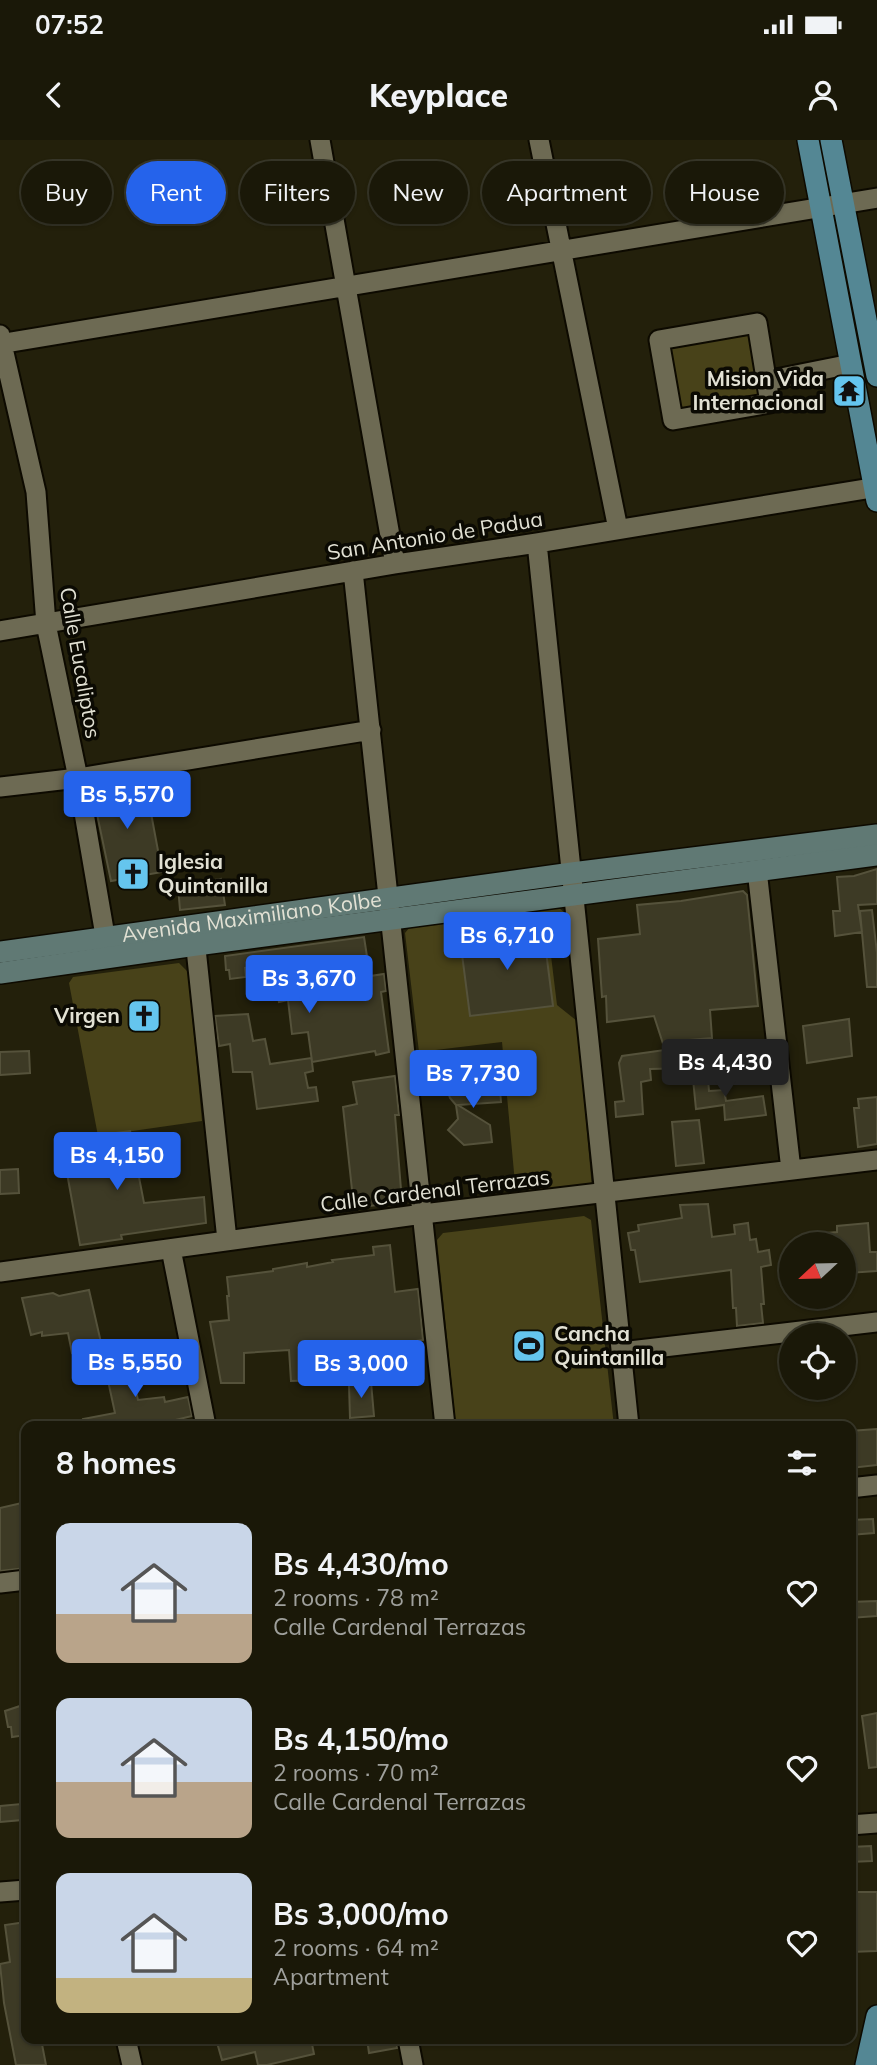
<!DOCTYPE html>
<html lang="en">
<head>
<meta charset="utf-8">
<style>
	:root { --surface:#1a1808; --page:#232112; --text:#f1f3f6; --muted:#9fa09c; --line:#383729; --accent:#2563eb }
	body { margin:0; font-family:Mulish,sans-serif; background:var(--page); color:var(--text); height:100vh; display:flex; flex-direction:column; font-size:26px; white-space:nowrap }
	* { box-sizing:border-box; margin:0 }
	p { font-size:23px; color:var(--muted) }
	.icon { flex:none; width:38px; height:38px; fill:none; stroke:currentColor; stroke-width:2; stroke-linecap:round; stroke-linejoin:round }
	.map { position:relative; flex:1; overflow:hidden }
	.details { position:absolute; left:21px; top:1281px; width:835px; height:623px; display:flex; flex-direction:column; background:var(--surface); border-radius:14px; box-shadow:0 2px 5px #0004,0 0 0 2px var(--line) }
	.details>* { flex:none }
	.banner { position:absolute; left:21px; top:21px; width:836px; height:63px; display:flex; gap:14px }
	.needle { width:46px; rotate:248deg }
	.buttons { position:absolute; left:779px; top:1092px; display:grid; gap:14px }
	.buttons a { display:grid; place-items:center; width:77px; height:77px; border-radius:50%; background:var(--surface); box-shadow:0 2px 5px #0004,0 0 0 2px var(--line); font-size:35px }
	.price { position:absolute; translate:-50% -60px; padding:0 16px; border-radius:7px; background:var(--accent); color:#fff; font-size:23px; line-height:46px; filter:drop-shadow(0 2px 4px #0008) }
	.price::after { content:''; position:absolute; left:50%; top:42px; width:21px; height:16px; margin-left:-10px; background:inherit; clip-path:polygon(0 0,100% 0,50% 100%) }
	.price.current { background:#222; color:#fff }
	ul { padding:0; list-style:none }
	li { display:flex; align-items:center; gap:21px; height:175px; padding:0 35px }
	li span { display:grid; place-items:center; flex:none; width:196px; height:140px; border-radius:14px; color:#555 }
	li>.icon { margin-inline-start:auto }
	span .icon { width:84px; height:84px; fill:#fffc; stroke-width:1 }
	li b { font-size:30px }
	h2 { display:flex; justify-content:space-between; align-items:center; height:84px; padding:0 35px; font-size:30px }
	.pill { padding:0 24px; border-radius:32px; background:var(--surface); box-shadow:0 2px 5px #0004,0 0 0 2px var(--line); font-size:24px; line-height:63px }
	.pill.current { background:var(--accent); color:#fff }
	.status { display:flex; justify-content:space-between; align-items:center; height:49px; padding:0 35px; background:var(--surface); direction:ltr }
	.status svg { height:19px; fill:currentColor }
	header { display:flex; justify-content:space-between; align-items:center; height:91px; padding:0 35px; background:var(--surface); font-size:32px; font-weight:800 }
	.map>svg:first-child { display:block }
	.green { fill:#484219 }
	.building { fill:#3d3a25; stroke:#55523b; stroke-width:2 }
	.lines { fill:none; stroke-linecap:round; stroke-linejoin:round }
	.street-casing { stroke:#0d0a00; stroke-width:23 }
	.secondary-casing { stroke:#0d0a00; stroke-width:24 }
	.primary-casing { stroke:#0d0a00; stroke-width:24 }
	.street { stroke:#6d6a53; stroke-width:19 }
	.secondary { stroke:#607974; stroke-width:21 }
	.primary { stroke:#548794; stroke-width:21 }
	.labels { text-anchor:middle; stroke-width:7; stroke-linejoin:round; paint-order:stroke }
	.poi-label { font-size:21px; font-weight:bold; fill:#e2e1d4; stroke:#0b0a03; text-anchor:end }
	.street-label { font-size:21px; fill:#e2e1d4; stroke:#0b0a03 }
</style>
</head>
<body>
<div class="status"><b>07:52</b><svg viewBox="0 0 49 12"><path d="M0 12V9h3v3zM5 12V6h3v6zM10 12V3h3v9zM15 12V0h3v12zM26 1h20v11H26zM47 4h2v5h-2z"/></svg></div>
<header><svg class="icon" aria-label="back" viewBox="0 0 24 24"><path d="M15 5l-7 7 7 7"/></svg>Keyplace<svg class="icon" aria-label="person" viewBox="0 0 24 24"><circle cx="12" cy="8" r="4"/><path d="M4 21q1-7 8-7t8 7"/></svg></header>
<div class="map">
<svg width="877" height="1925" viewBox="0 0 877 1925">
	<rect width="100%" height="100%" fill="#23200b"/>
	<path class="green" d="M750,193L762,257L679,272L667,208Z
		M557,766L567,775L548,791L557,865L577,881L592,1048L516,1054L502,902L419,912L405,793L414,782Z
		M179,823L188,832L202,981L98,996L69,843L73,837Z
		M584,1076L591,1080L614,1286H456L437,1100L443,1093Z"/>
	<path class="building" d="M145,641L162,732L111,741L93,655L98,648Z
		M877,729V764L858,765L862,792L835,796L833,771H840L837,737L854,736Z
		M221,739L225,765L180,770L178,746Z
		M743,751L747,755L758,866L710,870L712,898L690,900L692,928L650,929L651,940L641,942L643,974L616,977L615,962L624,961L619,923L622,916L665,910L654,876L607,882L606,856L602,857L598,799L640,794L637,765L681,761Z
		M872,770L877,813V847H867L860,771Z
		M543,788L553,866L470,876L460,799Z
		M364,797L370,836L384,834L386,851L381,852L389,912L376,915L375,911L312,922L313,931L305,933L308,948L316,947L318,961L257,969L252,932H233L230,904L219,906L215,876L248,874L253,901L265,899L270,924L311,918L312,921L308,892L292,894L288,860L279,862L271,825L245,828L246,837L230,839L229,830H226L225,816Z
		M849,879L852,916L807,923L803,886Z
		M29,911L30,933L0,935V912Z
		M707,928L709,951L724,950L726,961L763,956L766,975L725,980L724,965L696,969L692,929Z
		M395,936L399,975H395L402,1062L354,1068L343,967L357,964L353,942Z
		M499,939L501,962L458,965L490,985L492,1002L464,1005L448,990L458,979L456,965L450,958L448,952L452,944Z
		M877,957V1004L858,1007L854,968H859L858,959Z
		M699,980L704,1023L676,1026L672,982Z
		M130,991L144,1063L204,1057L206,1083L121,1095L122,1099L80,1105L61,1000Z
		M18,1029L19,1053L0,1054V1030Z
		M708,1064L712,1097L735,1094L734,1085L748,1083L750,1100L756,1099L758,1112L769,1110L771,1125L761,1127L764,1164H761L763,1183L737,1186L736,1168H733L731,1130L640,1142L635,1110H631L628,1093L639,1091L638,1085L682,1078L680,1065Z
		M868,1083L870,1112H877V1131L848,1133L846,1118H844V1104H806L805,1095L837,1092V1086Z
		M390,1105L395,1152L418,1149L423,1200L350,1210L352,1239L291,1241L289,1210L244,1213V1243H221L210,1182L229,1180L227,1156H229L227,1137L273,1131V1129L307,1123V1127L333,1122L332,1120L374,1115L373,1107Z
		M89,1150L102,1207L72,1213L68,1193L42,1196V1192L31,1195L22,1158L53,1153L59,1156Z
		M125,1207L138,1260L164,1257L165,1262L188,1257L192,1276L167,1282L168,1286H84L83,1279L115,1273L102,1213Z
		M371,1242L374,1276L350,1278L349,1245Z
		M877,1289V1325L851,1328L850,1291Z
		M26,1362V1428L0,1431V1368Z
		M873,1379L874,1393L850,1395V1380Z
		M877,1461V1476L850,1478V1462Z
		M26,1564V1595L12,1597L11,1587H8L5,1571Z
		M877,1573V1627L869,1628L862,1576Z
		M21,1664L22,1680L0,1682V1666Z
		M871,1706L872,1721L850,1722V1707Z
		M850,1752H877V1811L850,1812Z
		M26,1782V1874L21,1875L25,1899H41L46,1925H16L4,1863L0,1824L10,1822L5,1785Z
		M216,1899H311L314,1914L267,1925H258L255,1912L222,1920Z
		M367,1899H396L397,1908L369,1913Z"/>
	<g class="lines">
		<defs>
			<path id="street" d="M320,0L395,424
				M539,0L618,389
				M757,183L770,263L673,280L659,200Z
				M0,195L36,352L46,484L78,638L108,813
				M0,204L877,58
				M766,241L851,224
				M537,403L629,1286
				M353,431L445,1286
				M0,491L395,424L537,403L877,347
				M0,647L78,638L371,590
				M757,730L791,1030
				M194,790L227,1100
				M171,1109L206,1286
				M0,1132L423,1074L877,1020
				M621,1212L877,1182
				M850,1348L877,1345
				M0,1443L26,1440
				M850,1685L877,1683
				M0,1752L26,1750
				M126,1899L132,1925
				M408,1899L413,1925"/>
			<g id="secondary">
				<path id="s1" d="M0,812L572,733L877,695"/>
				<path d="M0,833L196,805L877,715"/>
			</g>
			<path id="primary" d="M808,0L877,361
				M831,0L877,236
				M866,1925L877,1876"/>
		</defs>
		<use href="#street" class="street-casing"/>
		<use href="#secondary" class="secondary-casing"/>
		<use href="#primary" class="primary-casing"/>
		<use href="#street" class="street"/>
		<use href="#secondary" class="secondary"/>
		<use href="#primary" class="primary"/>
	</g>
	<defs>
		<symbol id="temple-square" viewBox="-11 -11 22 22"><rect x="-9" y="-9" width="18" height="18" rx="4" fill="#65c5ee" stroke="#0b0a03"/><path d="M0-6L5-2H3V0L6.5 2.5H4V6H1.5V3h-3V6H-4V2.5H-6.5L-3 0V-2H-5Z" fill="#111"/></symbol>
		<symbol id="church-square" viewBox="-11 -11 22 22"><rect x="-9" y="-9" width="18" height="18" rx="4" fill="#65c5ee" stroke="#0b0a03"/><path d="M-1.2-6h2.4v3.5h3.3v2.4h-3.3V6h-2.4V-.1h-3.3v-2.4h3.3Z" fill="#111"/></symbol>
		<symbol id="stadium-square" viewBox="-11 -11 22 22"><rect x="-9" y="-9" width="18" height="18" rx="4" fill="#65c5ee" stroke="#0b0a03"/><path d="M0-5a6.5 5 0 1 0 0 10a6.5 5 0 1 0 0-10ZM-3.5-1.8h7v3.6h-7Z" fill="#111"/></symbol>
	</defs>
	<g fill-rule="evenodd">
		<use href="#temple-square" x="830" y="232" width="38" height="38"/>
		<use href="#church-square" x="114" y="715" width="38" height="38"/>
		<use href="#church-square" x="125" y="857" width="38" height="38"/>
		<use href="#stadium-square" x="510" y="1187" width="38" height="38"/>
	</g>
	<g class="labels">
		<g class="poi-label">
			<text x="824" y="246">Mision Vida<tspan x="824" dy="24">Internacional</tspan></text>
			<text x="158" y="729" text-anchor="start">Iglesia<tspan x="158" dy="24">Quintanilla</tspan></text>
			<text x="120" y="883">Virgen</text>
			<text x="554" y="1201" text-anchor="start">Cancha<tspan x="554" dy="24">Quintanilla</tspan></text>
		</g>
		<g class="street-label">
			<text transform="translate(435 396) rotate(-9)" y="7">San Antonio de Padua</text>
			<text transform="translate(80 523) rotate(80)" y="7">Calle Eucaliptos</text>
			<text dy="7" stroke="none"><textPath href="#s1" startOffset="254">Avenida Maximiliano Kolbe</textPath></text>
			<text transform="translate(435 1051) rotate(-7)" y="7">Calle Cardenal Terrazas</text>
		</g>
	</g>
</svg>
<div class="buttons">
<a><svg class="needle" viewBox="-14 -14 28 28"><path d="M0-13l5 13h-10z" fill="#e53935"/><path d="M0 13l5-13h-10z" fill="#9fa09c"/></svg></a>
<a><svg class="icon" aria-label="locate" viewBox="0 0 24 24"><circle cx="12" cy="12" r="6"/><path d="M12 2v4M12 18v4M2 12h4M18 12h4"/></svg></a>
</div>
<b class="price" style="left:127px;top:691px">Bs 5,570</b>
<b class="price" style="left:507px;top:832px">Bs 6,710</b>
<b class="price" style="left:309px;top:875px">Bs 3,670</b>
<b class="price current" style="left:725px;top:959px">Bs 4,430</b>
<b class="price" style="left:473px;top:970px">Bs 7,730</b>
<b class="price" style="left:117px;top:1052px">Bs 4,150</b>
<b class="price" style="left:135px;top:1259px">Bs 5,550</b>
<b class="price" style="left:361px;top:1260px">Bs 3,000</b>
<div class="banner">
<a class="pill">Buy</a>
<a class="pill current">Rent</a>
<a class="pill">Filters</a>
<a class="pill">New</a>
<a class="pill">Apartment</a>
<a class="pill">House</a>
</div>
<section class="details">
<h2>8 homes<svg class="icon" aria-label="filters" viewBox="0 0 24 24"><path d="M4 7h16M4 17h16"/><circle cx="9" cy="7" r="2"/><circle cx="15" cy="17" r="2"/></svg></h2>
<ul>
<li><span style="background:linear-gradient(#c9d6e8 65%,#b9a48a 0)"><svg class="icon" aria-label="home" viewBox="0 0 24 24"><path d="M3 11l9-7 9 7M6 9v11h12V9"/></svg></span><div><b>Bs 4,430/mo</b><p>2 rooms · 78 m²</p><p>Calle Cardenal Terrazas</p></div><svg class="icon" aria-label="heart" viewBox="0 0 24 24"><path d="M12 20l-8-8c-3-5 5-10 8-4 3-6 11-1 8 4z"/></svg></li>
<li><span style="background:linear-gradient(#c9d6e8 60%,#b9a48a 0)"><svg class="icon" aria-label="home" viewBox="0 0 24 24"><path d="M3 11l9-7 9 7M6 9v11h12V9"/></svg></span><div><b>Bs 4,150/mo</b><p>2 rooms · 70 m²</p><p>Calle Cardenal Terrazas</p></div><svg class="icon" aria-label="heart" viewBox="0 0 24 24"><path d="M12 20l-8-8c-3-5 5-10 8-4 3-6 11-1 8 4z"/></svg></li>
<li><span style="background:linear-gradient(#c9d6e8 75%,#c2b280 0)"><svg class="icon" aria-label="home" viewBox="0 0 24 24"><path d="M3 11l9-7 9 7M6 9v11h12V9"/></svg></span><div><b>Bs 3,000/mo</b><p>2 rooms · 64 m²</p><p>Apartment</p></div><svg class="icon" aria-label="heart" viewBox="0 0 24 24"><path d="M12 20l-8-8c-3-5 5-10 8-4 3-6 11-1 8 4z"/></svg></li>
</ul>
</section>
</div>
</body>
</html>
